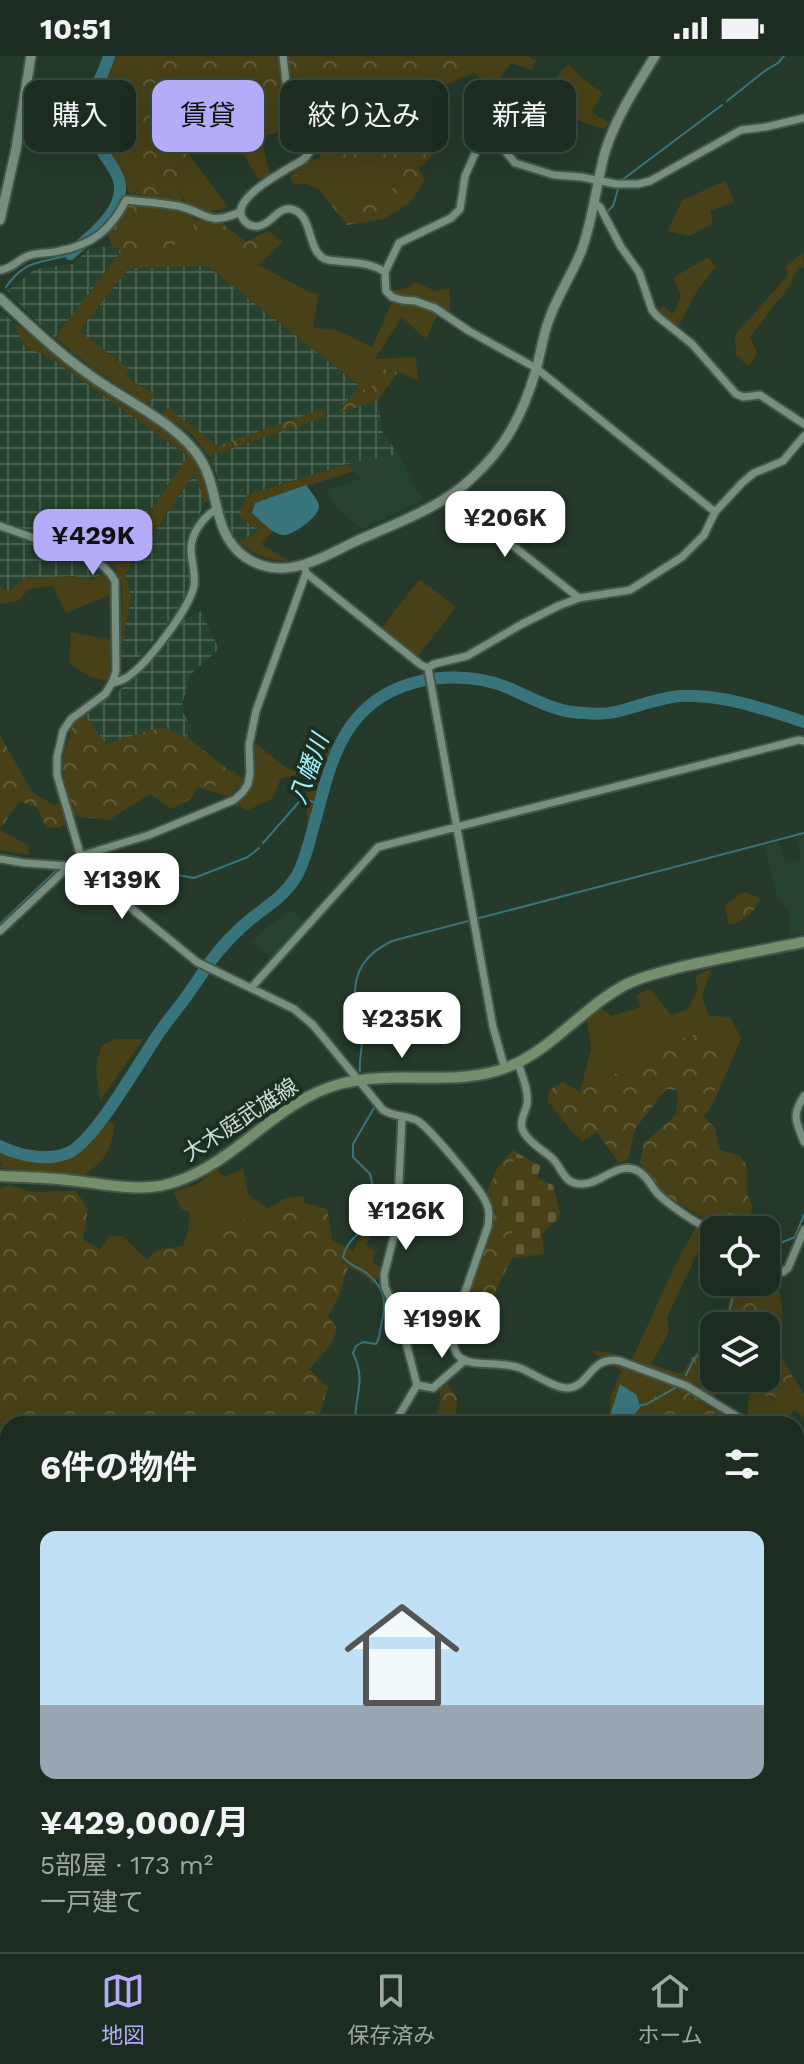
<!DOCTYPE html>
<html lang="ja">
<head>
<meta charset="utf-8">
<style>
	:root { --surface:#1c2c20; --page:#29382d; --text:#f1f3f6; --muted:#a0a7a5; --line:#3a483e; --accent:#b4acf9 }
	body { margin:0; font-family:"Work Sans","Noto Sans JP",sans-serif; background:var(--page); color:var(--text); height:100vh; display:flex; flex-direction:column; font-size:30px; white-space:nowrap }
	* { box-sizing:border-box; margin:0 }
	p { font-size:26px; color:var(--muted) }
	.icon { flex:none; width:44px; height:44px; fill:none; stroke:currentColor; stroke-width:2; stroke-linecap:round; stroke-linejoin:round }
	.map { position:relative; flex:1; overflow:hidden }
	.drawer { position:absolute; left:0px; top:1360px; width:804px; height:536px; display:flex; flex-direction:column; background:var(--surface); border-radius:24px 24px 0 0; box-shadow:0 8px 32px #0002,0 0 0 2px var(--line) }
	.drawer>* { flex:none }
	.hud { position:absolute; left:24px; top:24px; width:756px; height:72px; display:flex; gap:16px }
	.controls { position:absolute; left:700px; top:1160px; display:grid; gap:16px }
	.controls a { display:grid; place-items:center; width:80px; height:80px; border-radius:16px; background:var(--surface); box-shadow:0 8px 32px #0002,0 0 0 2px var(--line); font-size:40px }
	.price { position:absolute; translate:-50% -68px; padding:0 18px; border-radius:16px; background:#fff; color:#222; font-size:26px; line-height:52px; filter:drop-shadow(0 2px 4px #0008) }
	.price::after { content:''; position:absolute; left:50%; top:48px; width:24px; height:18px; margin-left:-12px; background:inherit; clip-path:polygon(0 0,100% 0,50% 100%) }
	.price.current { background:var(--accent); color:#111 }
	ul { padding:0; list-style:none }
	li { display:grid; align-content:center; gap:16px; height:424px; padding:0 40px }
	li+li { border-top:2px solid var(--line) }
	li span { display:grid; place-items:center; height:248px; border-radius:16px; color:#555 }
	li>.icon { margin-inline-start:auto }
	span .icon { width:144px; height:144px; fill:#fffc; stroke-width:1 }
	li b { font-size:34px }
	h2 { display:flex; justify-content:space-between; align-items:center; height:96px; padding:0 40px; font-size:34px }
	.chip { padding:0 28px; border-radius:16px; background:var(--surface); box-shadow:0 8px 32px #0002,0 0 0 2px var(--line); font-size:28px; line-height:72px }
	.chip.current { background:var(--accent); color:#111 }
	.status { display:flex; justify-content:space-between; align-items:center; height:56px; padding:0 40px; background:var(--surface); direction:ltr }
	.status svg { height:22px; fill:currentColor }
	.dock { display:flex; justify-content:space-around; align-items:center; height:112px; border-top:2px solid var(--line); background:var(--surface); font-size:22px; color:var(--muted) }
	.dock a { display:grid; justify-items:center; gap:4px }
	.dock .current { color:var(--accent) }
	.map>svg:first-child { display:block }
	.built { fill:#274330 }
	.industrial { fill:url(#industrial-grid) }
	.grass { fill:#484117 }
	.forest { fill:url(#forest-crowns) }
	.cemetery { fill:url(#cemetery-stones) }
	.water { fill:#38747c }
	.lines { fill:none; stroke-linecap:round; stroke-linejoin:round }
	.stream { stroke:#38747c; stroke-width:2 }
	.river { stroke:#38747c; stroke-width:12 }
	.minor-casing { stroke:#435549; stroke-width:11 }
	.tertiary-casing { stroke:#435549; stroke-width:13 }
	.secondary-casing { stroke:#435549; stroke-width:14 }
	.minor { stroke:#778f7e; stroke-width:7 }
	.tertiary { stroke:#778f7e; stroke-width:9 }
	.secondary { stroke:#758e6b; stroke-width:10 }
	.labels { text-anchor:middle; stroke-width:8; stroke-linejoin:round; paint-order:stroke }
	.street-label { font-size:22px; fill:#cfdcd2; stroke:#1b3022 }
	.water-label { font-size:24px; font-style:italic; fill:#a5f0fb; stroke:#1b3022 }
</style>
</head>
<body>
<div class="status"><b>10:51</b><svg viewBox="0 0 49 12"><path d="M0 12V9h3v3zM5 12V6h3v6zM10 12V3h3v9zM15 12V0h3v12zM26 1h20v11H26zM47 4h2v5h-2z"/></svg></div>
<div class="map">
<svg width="804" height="1896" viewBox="0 0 804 1896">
	<defs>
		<pattern id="industrial-grid" width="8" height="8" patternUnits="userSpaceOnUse" patternTransform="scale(2)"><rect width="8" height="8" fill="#274330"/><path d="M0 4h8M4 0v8" fill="none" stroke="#455e4d"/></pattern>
		<pattern id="forest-crowns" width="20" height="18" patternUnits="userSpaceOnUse" patternTransform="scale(2)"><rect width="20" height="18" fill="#484117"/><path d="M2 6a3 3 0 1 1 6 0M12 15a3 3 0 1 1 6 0" fill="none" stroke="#615c38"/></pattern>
		<pattern id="cemetery-stones" width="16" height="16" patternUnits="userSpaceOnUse" patternTransform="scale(2)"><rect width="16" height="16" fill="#484117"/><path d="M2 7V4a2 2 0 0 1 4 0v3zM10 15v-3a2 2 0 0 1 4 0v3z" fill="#615c38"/></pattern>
	</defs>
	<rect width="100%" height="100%" fill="#253a2b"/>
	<path class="built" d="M399,398L412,427L424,443L362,473L336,452L327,434L361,423L347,408Z
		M804,779V878L789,880V856L778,843L764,789L779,786L785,808L802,803L796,781Z
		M290,854L307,868L273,903L250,885Z"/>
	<path class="industrial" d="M112,190L122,194L129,212L207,210L360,330L337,357L378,344L383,378L399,398L347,408L248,439L259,475L239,487L226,470L217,420L209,400L191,377L91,311L41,270L7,235L35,213L73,208L90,192Z
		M0,255L96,333L188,400L114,505L0,465Z
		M195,416L205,447L186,488L190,523L182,549L140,601L120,602L131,539L125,518Z
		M0,475L94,510L107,517L92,523L71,520L9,535L0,532Z
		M201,555L219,593L190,619L181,653L191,671L187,681L162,671L106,688L85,660L122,632L180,566Z"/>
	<path class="grass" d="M112,0H128L146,16L125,69L145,125L131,140L96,72L94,46Z
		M488,0H528L536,5L532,14L511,7L497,26L518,38L509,50L514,56L510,67L499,62L506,44L474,17Z
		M568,8L587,26L603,37L592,56L609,67L604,73L573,63L563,77L550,70L556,52L543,41L548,30Z
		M283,40L295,71L261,81L270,119L258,123L228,73L246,47Z
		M188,97L228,151C196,160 190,156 174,127Z
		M321,102L376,105L396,130L354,157L313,116L290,120L312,103Z
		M725,125L735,146L710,155L713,167L690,180L668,175L682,144Z
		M140,150L181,155L196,164L190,175L147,185L129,174Z
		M213,185L309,236L319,238L313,271L339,275L372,291L392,246L415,248L437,259L426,284L402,261L375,303L416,301L418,324L398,316L383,313L368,336L207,210L129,212L79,275L129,313L125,320L155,339L147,348L91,311L55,281L122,194C142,203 160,192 180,187C190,184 202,185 213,185Z
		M803,197L804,212L799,210L789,231L750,281L757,297L749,311L736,299L735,279L788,219L785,211Z
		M708,201L716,211L698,233L677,273L657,256L663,250L673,258L681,241L673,222Z
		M415,226L435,235L450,233V258L423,242L402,240L392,235L409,231Z
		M15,267L86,322L177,383L197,404L211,441L205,447L195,417L125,518L131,539L120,602L122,527L115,512L98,500L115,505L188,400L48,300L25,292Z
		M347,408L354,415L255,447L252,457L274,475L261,488L289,505C269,505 254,499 239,487L259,475L239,460L247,439Z
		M107,517L112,538L66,557L53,530L29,533L18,545L0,548V532L9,535L25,522L71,520L92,523Z
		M420,523L456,551L417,601L381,572Z
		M71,576L111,584L109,625L90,621L69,607Z
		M253,685L285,711L302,718L281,722L272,743L248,754L234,749C258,729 253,715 253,685Z
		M333,686L308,769C303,725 305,720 333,686Z
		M227,713L235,716L244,724L229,741L197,731L225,729Z
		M711,913L702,941L709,960L730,961L741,982L714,1046L718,971L683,982L580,1036L591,993L587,963L601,953L612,960L641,951L636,939L650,933L671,959L687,954L698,934L695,920Z
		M115,983H143L100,1045L96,1012L101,990Z
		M106,1065L115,1068C111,1095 106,1104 83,1120L0,1112L2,1108L0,1107V1097L19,1104H63L79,1097L92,1085Z
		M243,1112L248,1138L268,1153L283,1143L303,1140L305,1147L262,1169L241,1162L214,1164L190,1189L183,1190L189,1172V1156L181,1153L174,1136L198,1128L216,1113L225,1121Z
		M375,1171L366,1189L375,1195L373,1207L384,1213L372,1229L366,1220L348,1211L353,1195L362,1177Z
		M695,1172L708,1175L667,1261L669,1276L651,1308L682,1318L714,1340L702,1344L667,1326L647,1350L640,1352L637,1339L620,1328L610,1359V1343L621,1315L591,1295L608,1296L632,1304L673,1213Z
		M110,1180H123L147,1204L118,1201L99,1194Z
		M792,1319L804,1338V1361L794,1354L785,1368H759L747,1362L749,1338L785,1342Z"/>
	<path class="forest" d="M128,0H488L474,17L440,31V48L426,69L439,93L418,113L425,124L410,147L383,163L347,169L320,135L306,127L293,129L290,120L313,116L354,157L396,130L376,105L321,102L291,39L246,47L228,73L188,97L174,127L185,148L181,155L140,150L130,173L147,185L190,175L196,164H217L246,186L268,175L283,186L258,209L213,185L182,186L155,196L130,198L112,190L108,179C122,161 130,142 145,125L125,69L146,16Z
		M383,313L398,316L378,344L336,358L360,330L368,336Z
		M168,352L218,390L320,354L328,360L209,400L191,377L163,358Z
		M85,660L106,688L162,671L187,681L227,713L225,729L197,731L192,742L172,753L150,738L109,764L74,760L60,772L46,771L37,752L20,745L0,773V679L32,736L55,750L66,739L62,704L73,668Z
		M0,774L28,789L29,799L0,794Z
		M744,836L760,842C757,855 742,866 729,869L725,849Z
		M719,971L714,1046L704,1061L715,1072L720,1094L740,1100L747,1110V1137L752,1150L749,1168L739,1160L707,1165L664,1138L640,1107L644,1087L676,1059L678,1034L666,1033L635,1073L628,1103L619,1107L597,1076L582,1085L571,1075L547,1044L550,1034L563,1026L580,1036L683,982Z
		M514,1092L517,1097L505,1124L514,1170L507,1194L512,1202L475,1276L461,1282L458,1270L495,1156L487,1137L497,1113Z
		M9,1129L32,1136L76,1135L88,1153L83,1183C106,1199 120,1202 146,1204L157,1194L190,1189L214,1164L241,1162L262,1169L305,1147L327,1153L332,1184L353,1195L338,1243L328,1260L337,1273L331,1289L309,1313L328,1331L317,1368H8V1888H796V1532L804,1536V1544L801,1550L804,1555V1896H0V1133Z
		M766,1209L774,1217L782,1247V1301L792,1319L785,1342L749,1338L738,1325L714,1340L682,1318L692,1301L714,1280V1322H766V1270H723L733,1230L738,1226H766Z
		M667,1326L702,1344L738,1368H626L640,1352L647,1350Z
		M448,1328L457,1343L456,1359L466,1368H434L441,1342L439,1333Z"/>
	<path class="cemetery" d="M517,1097L541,1110L537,1122L553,1129L561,1160L542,1178L544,1198L512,1202L506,1194L514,1170L502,1152L505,1124Z"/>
	<path class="water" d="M306,429C310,435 318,443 319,450C320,460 292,481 282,479C271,477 260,464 252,457L255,447Z
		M620,1328L637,1339L640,1352L626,1368L614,1367L610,1359Z"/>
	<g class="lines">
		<path class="stream" d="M727,45L766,14L778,7L784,0
			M622,124L722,49
			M615,172L607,156L613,150L618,133
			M6,231C27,201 41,209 70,198
			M307,744L320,748
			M263,787L299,746
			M76,811L117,847
			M131,845L162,816L194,822L248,801L259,792
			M0,868L58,813
			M360,1015C359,1004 362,994 362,983C362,971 356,958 355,946C353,915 365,898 392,885L804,777
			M801,1054L804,1048
			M799,1060L804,1073
			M766,1193L795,1181L804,1159
			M726,1270L735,1231L740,1226
			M686,1319L694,1303L714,1284
			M638,1350L647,1348L675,1332
			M361,1368L355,1364C356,1335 366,1325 353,1297L356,1290L363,1286L376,1288C380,1282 379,1278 381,1270C386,1249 387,1235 369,1219C360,1211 350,1211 343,1201C347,1184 360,1175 375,1168L379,1157L370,1118L353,1101V1088L374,1052
			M796,1523L804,1501"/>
		<path class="river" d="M70,198C89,181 127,154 119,125C117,115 109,106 104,98C98,87 90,77 89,64C87,41 103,22 109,0
			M0,1090C20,1100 49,1106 70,1096C96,1083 139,1006 157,980C168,963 182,948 193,931C199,923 204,914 210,906C222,890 236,875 252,862C269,849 284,840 296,821C304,808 308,791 312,776C327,724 335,665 388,637C424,618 474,616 511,633C535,644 558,657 585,657C595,658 606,658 615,656C637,651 657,642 680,640C722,638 765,653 804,666"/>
		<defs>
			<path id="minor" d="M283,0L287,35L296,62L310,87L309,97L304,103C289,113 228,142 243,163C247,169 253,171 259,170C272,168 277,151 291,153C314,158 306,194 325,203C329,205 333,204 337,205C355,207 369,206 385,216
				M594,146L600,151L621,191L639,216L652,254L657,260L692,288L736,338L743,341L760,339L804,368
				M0,214C12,213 17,204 28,200C37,196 49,198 59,195C92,189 111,174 126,144C143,146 161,147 178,150C206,156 208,171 240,156
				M450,440L579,542
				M715,456L536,312L469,275L435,252L415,245L402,244L392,241L386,235L385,216L399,187L451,162L460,153L465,120L478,91L486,85L499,88L515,107L554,119L581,121L616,128H638L650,125L741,74L766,71L804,62
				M0,470L91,502C102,508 109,514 115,525L116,615L112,627L105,638L71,663L63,675L57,701V719L84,811L137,857L197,906L294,953L313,969L383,1054C394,1061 407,1059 418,1065C431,1074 479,1131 486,1146C490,1154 489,1161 488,1170L455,1265C443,1324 487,1300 520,1312C533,1317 554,1332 567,1332C590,1332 589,1299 620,1305L687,1330L749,1368
				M304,508L306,517L421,609L428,612L493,971L505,1013
				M428,612L434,608L467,600L522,568L558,550L579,542L630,534L682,501L704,479L715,456L742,427L754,417L783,405L804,380
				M112,627C116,626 120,625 124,623C145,612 189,553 194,530C196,517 191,505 191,493C191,477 204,460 217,453
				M0,803L25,807L69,810
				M0,875L80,800L149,779L234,744L243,736L248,728L250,717L249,689L256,655L306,517
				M251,932L378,791L799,684L804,685
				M518,1007C522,1019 529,1035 527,1048C525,1057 520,1063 522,1072C525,1084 543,1094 552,1102C559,1108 562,1120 570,1125C573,1127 579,1128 582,1128C600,1128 615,1108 633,1113C645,1116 651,1130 658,1138C667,1147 687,1161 698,1167C717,1176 723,1158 743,1174
				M804,1040C791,1060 796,1065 804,1086
				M766,1202L777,1214L783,1216L788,1212L804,1174
				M417,1329L433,1332L465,1304
				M394,1368L417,1329L401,1267L385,1231L384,1219L397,1168L402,1061
				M796,1395L804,1399"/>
			<path id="tertiary" d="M0,164L16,93L31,0
				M0,242C28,268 56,295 87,317C121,343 179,367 201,404C220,435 212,478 245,501C282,526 317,504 352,487C391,469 442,452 473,421C507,390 523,357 536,314C541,296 543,278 550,261C558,239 572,218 581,196C593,164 596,129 605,96C616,61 636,31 655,0"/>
			<path id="secondary" d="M0,1120C22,1121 45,1121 67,1124C102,1127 141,1138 175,1126C237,1106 276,1045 340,1028C395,1013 457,1032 508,1011C552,994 584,950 627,928C645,919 666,915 685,910C724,901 764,894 804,886"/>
		</defs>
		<use href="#minor" class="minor-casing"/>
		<use href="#tertiary" class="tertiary-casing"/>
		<use href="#secondary" class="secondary-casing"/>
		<use href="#minor" class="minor"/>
		<use href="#tertiary" class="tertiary"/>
		<use href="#secondary" class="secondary"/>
	</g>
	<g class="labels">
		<g class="street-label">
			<text transform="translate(240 1063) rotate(-33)" y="8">大木庭武雄線</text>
		</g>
		<g class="water-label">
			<text transform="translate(309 713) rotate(-70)" y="8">八幡川</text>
		</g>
	</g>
</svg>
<div class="controls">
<a><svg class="icon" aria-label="locate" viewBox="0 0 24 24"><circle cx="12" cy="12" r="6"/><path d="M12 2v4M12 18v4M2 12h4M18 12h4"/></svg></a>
<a><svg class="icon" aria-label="layers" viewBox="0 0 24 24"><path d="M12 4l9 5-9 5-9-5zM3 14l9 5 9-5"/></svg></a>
</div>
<b class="price" style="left:505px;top:503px">¥206K</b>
<b class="price current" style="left:93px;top:521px">¥429K</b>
<b class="price" style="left:122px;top:865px">¥139K</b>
<b class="price" style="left:402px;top:1004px">¥235K</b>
<b class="price" style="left:406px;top:1196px">¥126K</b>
<b class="price" style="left:442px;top:1304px">¥199K</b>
<div class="hud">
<a class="chip">購入</a>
<a class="chip current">賃貸</a>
<a class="chip">絞り込み</a>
<a class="chip">新着</a>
</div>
<section class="drawer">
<h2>6件の物件<svg class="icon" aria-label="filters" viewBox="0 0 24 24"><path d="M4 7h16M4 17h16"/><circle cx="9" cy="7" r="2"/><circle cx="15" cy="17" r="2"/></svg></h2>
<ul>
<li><span style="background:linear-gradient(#bfe0f5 70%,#9aa5b1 0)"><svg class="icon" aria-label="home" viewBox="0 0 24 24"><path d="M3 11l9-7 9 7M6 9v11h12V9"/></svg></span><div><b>¥429,000/月</b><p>5部屋 · 173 m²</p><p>一戸建て</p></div></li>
</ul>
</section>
</div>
<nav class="dock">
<a class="current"><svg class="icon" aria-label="map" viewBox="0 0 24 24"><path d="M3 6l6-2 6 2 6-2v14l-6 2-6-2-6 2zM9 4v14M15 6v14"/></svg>地図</a>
<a><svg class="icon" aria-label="saved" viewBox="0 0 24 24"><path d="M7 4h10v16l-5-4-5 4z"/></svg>保存済み</a>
<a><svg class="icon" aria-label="home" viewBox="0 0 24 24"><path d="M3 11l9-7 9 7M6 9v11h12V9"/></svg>ホーム</a>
</nav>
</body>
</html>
